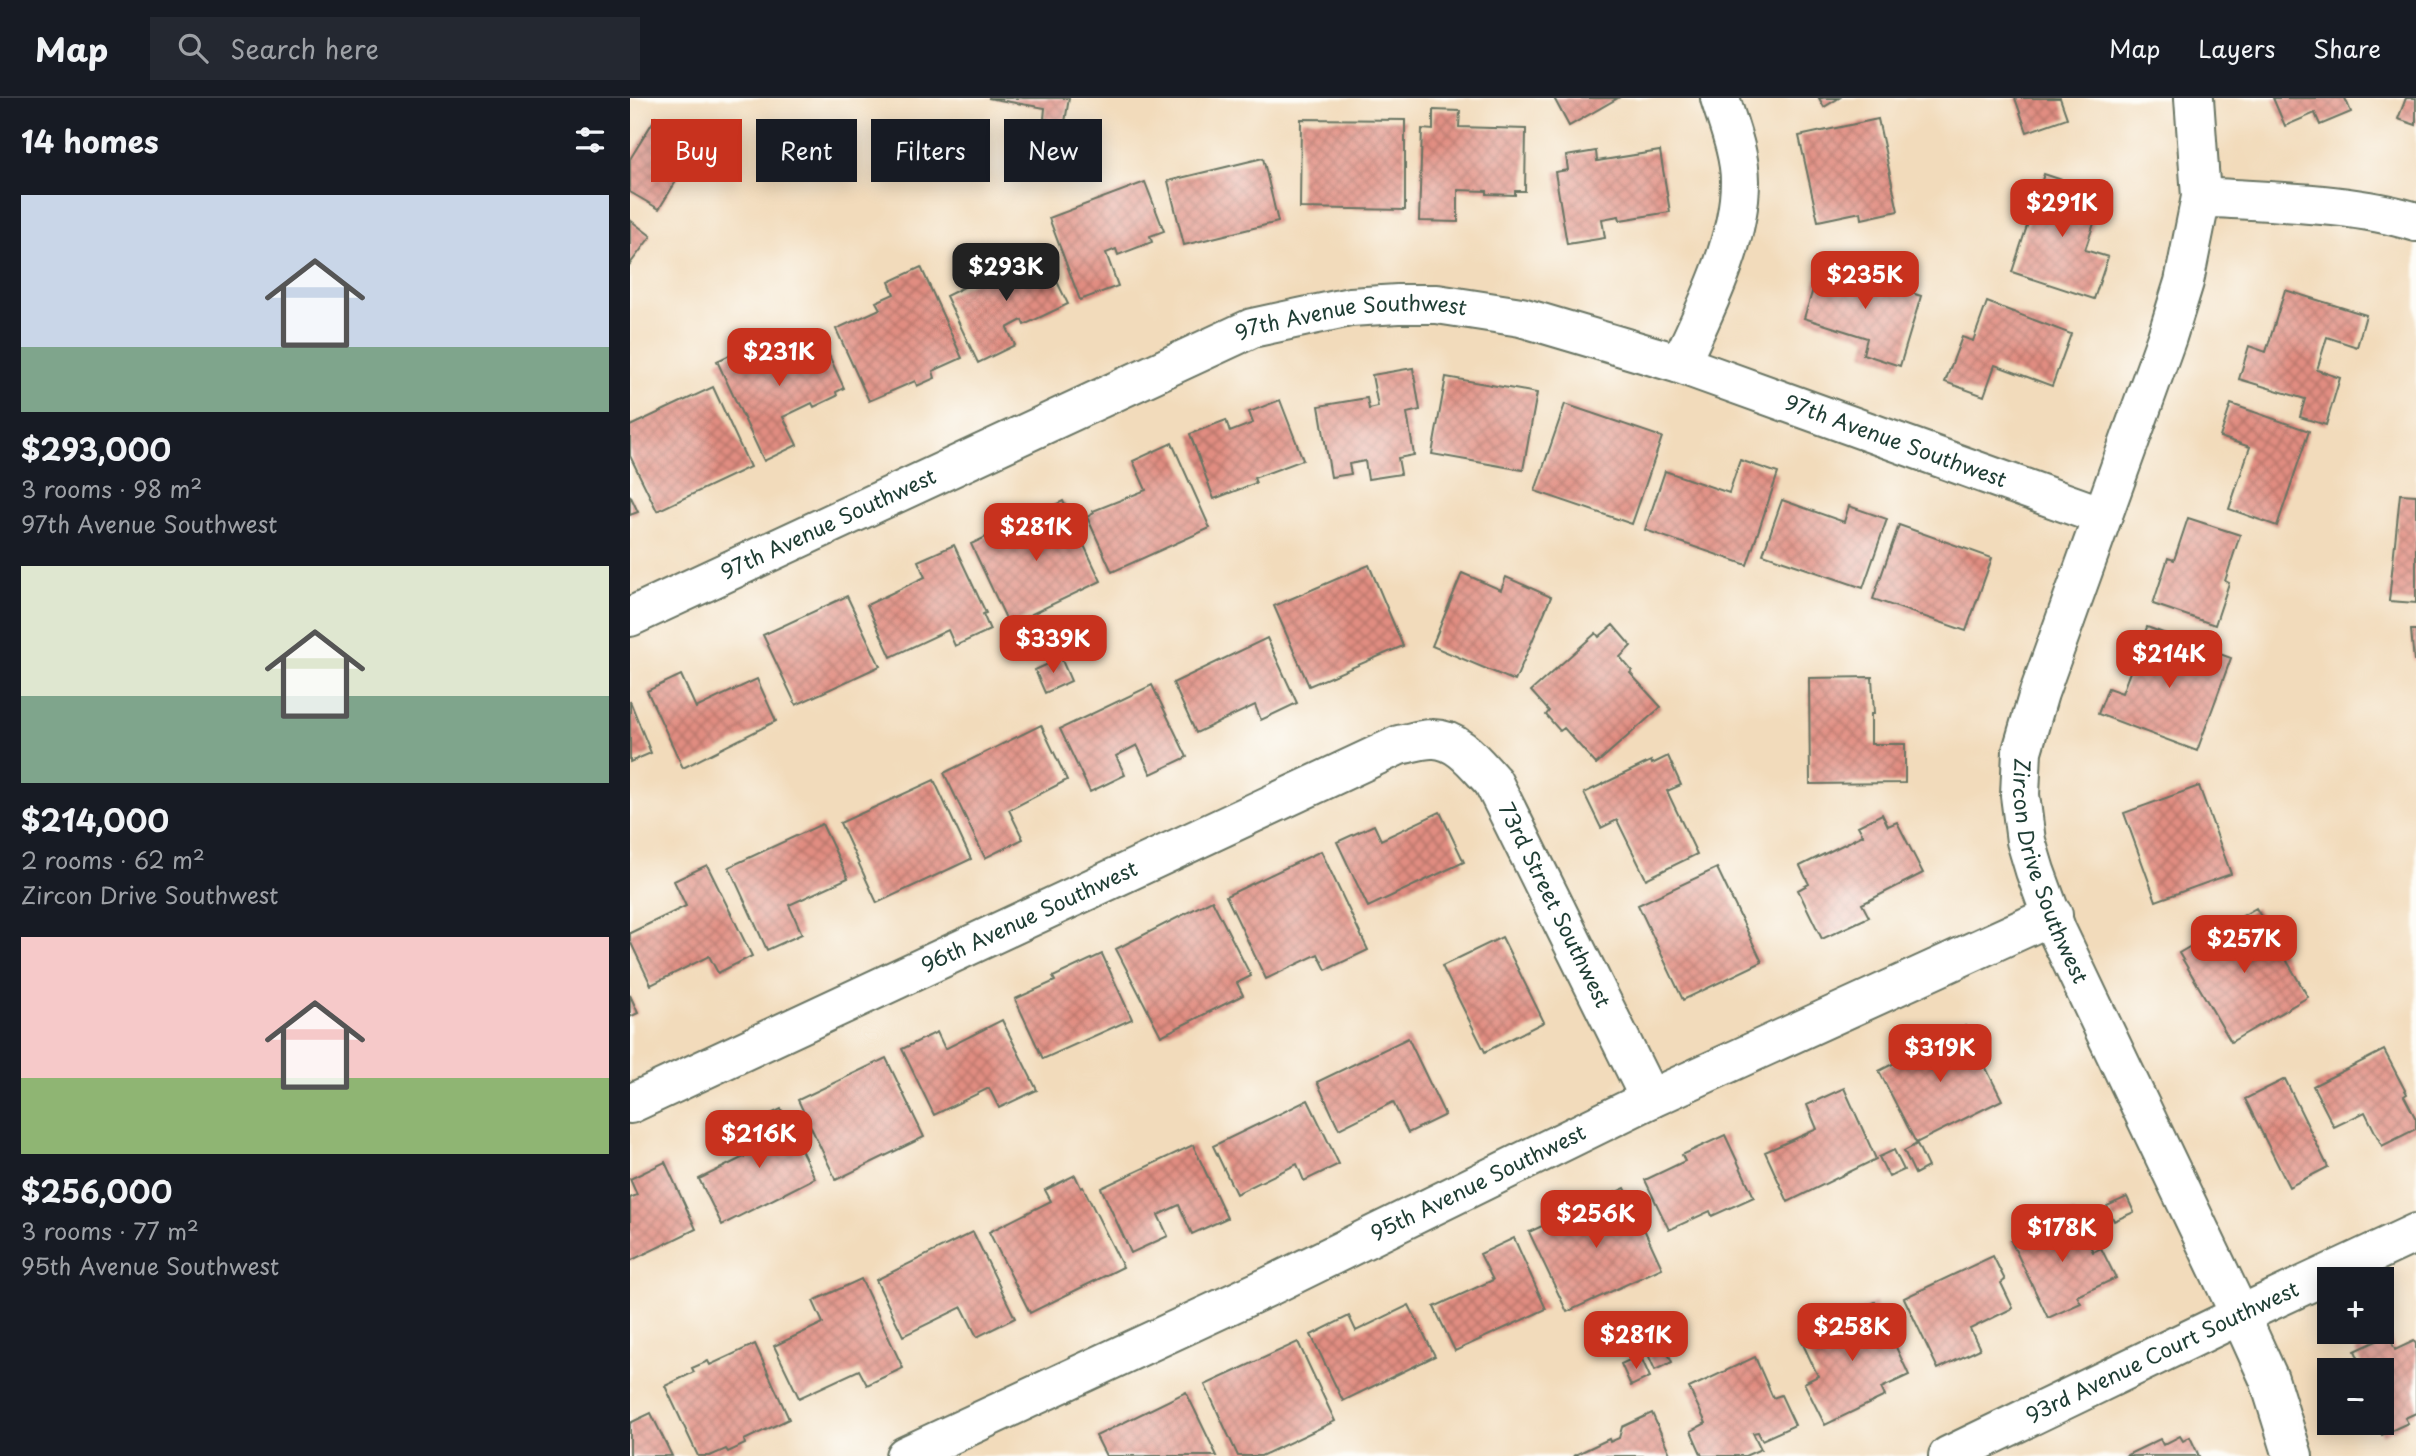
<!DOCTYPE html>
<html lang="en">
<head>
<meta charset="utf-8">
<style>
	:root { --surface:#171b24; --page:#242831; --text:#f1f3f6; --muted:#9ea1a6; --line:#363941; --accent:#c8321e }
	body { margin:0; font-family:"Playpen Sans",sans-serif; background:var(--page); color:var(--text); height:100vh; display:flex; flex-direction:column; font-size:26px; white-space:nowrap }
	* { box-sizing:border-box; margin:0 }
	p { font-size:23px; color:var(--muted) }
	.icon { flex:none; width:38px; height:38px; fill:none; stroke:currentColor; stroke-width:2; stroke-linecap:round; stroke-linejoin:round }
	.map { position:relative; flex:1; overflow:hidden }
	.side { display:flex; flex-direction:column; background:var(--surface); width:630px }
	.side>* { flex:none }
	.hud { position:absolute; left:21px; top:21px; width:665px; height:63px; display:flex; gap:14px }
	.buttons { position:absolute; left:1687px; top:1169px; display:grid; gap:14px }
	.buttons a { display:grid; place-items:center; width:77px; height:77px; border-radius:0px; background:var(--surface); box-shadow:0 4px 18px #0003; font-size:35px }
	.price { position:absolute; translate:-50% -60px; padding:0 16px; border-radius:14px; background:var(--accent); color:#fff; font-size:23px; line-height:46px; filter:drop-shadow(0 2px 4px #0008) }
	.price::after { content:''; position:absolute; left:50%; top:42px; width:21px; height:16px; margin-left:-10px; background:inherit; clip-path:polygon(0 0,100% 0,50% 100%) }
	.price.selected { background:#222; color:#fff }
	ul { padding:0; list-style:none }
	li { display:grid; align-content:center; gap:14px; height:371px; padding:0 21px }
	li span { display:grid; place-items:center; height:217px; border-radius:0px; color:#555 }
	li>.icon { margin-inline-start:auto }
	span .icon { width:126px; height:126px; fill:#fffc; stroke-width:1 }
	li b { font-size:30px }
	h2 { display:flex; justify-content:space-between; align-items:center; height:84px; padding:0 21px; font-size:30px }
	.tag { padding:0 24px; border-radius:0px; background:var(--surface); box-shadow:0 4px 18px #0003; font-size:24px; line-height:63px }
	.tag.selected { background:var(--accent); color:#fff }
	header { display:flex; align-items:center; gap:42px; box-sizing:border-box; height:98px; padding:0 35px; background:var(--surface); border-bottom:2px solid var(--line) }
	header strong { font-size:33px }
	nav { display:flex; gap:38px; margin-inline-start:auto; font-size:24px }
	.search { width:490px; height:63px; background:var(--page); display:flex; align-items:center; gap:18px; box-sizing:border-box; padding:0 24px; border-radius:0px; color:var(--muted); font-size:26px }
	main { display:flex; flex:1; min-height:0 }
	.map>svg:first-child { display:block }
	.building { fill:url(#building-cross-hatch) }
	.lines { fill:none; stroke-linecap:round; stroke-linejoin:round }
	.street-casing { stroke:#697463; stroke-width:42 }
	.secondary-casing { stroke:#697463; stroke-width:42 }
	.street { stroke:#fff; stroke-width:38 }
	.secondary { stroke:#fff; stroke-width:38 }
	.labels { text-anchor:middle; stroke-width:5; stroke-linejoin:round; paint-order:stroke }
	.street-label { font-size:21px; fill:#1f3d34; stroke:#fdfcf7 }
</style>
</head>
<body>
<header>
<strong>Map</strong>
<div class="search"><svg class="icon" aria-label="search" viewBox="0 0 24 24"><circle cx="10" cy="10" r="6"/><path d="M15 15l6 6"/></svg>Search here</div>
<nav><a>Map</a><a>Layers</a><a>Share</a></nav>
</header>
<main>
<section class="side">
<h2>14 homes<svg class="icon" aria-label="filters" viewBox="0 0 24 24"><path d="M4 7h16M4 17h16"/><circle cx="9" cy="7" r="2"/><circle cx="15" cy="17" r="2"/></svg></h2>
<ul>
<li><span style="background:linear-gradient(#c9d6e8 70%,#7fa58c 0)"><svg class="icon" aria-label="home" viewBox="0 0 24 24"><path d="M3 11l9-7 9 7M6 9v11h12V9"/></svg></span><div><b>$293,000</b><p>3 rooms · 98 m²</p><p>97th Avenue Southwest</p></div></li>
<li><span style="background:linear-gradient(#dfe7d0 60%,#7fa58c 0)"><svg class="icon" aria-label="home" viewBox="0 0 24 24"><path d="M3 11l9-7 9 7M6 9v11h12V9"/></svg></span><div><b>$214,000</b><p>2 rooms · 62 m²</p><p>Zircon Drive Southwest</p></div></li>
<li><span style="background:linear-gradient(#f6c9c9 65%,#8fb573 0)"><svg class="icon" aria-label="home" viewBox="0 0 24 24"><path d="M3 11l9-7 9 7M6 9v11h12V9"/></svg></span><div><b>$256,000</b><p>3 rooms · 77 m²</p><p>95th Avenue Southwest</p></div></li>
</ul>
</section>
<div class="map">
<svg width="1786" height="1358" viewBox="0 0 1786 1358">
	<defs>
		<pattern id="building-cross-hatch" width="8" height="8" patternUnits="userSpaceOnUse" patternTransform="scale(1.75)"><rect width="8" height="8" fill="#e18d81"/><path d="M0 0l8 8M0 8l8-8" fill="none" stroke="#b6746a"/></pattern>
	</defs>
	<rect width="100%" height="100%" fill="#fdfcf7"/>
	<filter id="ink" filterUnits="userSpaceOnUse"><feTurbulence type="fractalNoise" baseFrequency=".0143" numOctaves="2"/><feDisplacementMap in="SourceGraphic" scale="14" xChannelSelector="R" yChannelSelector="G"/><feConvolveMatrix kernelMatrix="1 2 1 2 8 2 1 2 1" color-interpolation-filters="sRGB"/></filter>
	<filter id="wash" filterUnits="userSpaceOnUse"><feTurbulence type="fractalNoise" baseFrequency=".00686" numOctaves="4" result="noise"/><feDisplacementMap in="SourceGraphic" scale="28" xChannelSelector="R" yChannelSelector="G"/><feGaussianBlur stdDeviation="1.57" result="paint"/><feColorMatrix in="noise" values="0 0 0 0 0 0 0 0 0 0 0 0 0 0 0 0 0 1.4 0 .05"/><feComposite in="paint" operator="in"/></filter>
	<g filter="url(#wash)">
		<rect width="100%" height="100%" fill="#f2dbbb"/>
		<g id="blocks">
			<path class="building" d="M358,0H439L435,24L414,21L415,10Z
				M924,0H988L939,28Z
				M1189,0H1209L1194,9Z
				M1385,0H1430L1437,20L1397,34Z
				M1643,0H1715L1721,14L1690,27L1685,15L1655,28Z
				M1776,0H1786V27L1768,21Z
				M803,12L830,13L829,29L896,31L895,93H885V97L857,96V93L828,92V124L789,123L792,31L803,32Z
				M26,19L69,46L29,111L0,94V61Z
				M671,21L775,22V112L670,110Z
				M1248,21L1268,113L1232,121L1231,114L1188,123L1169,38Z
				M966,53L967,63L1030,53L1040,114L990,122L989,118L972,121L975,140L937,146L925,74L938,72L936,58Z
				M633,60L648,124L554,147L538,83Z
				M1414,76L1474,96L1455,152L1478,159L1464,201L1382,174Z
				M515,84L534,133L520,138L522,144L488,157L486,151L476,155L488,188L450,202L419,120Z
				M0,122L21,138L0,166Z
				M411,151L438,206L394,227L392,222L377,230L385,247L348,265L316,198Z
				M1191,166L1291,198L1270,268L1233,256L1237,240L1174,220Z
				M291,169L332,260L303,273L305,280L287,288L285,283L239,303L206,231L250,211L246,204L264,196L259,184Z
				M1655,192L1736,217L1727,249L1697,239L1687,272L1710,280L1696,327L1670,319L1675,301L1609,281L1619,248L1636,254Z
				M1357,204L1441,236L1422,288L1365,267L1354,298L1315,284L1332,239L1343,243Z
				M189,236L214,290L206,294L207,298L184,309L182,305L153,319L167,347L134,363L87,263L130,243L138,260Z
				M783,270L790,312L777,315L784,357L768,360L771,376L738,381L735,363L719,366L721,376L701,379L689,308L737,300L739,311L748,309L742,277Z
				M816,279L907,295L893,372L802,356Z
				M83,289L120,369L27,413L0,358V328Z
				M650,302L673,362L624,380L626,385L584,401L560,336L596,322L600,334L623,325L619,314Z
				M935,306L1032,339L1002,426L905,393Z
				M1601,306L1679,333L1647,428L1599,411L1620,349L1590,339Z
				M542,345L580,430L482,474L457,419L464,415L463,413L516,392L503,363Z
				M1110,362L1148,375L1117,467L1015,432L1035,373L1099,395Z
				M1770,396L1786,397V505L1759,503Z
				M0,397L8,414L0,417Z
				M1152,402L1214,424L1219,408L1257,421L1233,490L1133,456Z
				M433,403L471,483L379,527L341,446Z
				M1558,420L1610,437L1595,483L1599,485L1585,527L1523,506L1538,460L1544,462Z
				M1269,427L1362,460L1336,533L1243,501Z
				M324,447L356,515L353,516L360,532L325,548L318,532L261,559L237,507L295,479L288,463Z
				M739,467L773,548L679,588L644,508Z
				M832,475L871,492L876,479L921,499L885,583L802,548Z
				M217,498L250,568L166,607L133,537Z
				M983,527L1001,548L990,559L1002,573L1000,575L1031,609L966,666L934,630L930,633L916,617L919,613L901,593L966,535L969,539Z
				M1517,529L1601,560L1567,653L1468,616L1478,590L1492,595Z
				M1781,532H1786V563H1784Z
				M637,540L667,605L631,622L625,607L566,635L543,585Z
				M431,560L441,583L415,595L405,572Z
				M51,577L66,610L127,581L146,623L53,670L17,593Z
				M1242,579L1244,616H1241V646H1275V685L1180,686L1179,580Z
				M522,587L557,659L521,676L507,647L486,658L495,677L460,694L430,631Z
				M0,603L21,655L0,664Z
				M411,627L437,682L379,712L393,741L355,760L314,675Z
				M1038,658L1051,687L1037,693L1067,756L1016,781L987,722L971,730L954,695L1021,663L1022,666Z
				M304,682L341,761L247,805L210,725Z
				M1569,688L1601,776L1526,803L1494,715Z
				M810,714L834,764L738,809L707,744L744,727L751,742Z
				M1252,716L1258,728L1267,724L1293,775L1232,806L1239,819L1192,841L1168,792L1179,786L1170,768L1233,737L1228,728Z
				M192,726L218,780L159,807L172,836L137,852L99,769Z
				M691,753L738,852L696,872L688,856L636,881L596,798Z
				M77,767L122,858L88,875L79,858L21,887L0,843V835L56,808L44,783Z
				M1087,770L1132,864L1053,902L1008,807Z
				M582,802L621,878L607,885L613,897L531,938L486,851Z
				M1626,810L1678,899L1601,944L1549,855Z
				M872,839L914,924L855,954L812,868Z
				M472,856L502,921L413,961L385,901L425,883L423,879Z
				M0,897L8,915L0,919Z
				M372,922L407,992L369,1010L359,990L304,1017L272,951L307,934L315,951Z
				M1335,928L1372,1002L1286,1045L1249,973L1276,959L1272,951L1289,943L1293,950Z
				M778,940L815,1017L778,1035L763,1004L709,1031L687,984Z
				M1754,952L1777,996L1774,998L1786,1021V1031L1752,1048L1735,1014L1704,1029L1683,988Z
				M256,960L294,1039L206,1082L168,1002Z
				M1655,981L1698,1069L1659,1089L1615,1001Z
				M1214,990L1246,1061L1158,1104L1135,1054L1187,1031L1177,1007Z
				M678,1002L709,1066L674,1083L667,1066L606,1096L583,1048Z
				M151,1011L185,1080L92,1127L69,1081L124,1054L112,1030Z
				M1095,1037L1124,1099L1082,1118L1080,1113L1039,1132L1015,1082L1055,1063L1052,1057Z
				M1287,1046L1298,1069L1285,1076L1274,1053Z
				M563,1047L597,1120L562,1136L549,1107L528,1117L538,1138L501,1155L471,1090Z
				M1264,1052L1274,1072L1259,1079L1249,1059Z
				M35,1064L66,1131L0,1163V1100L7,1097L0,1081Z
				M445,1077L451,1090L453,1089L493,1169L400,1215L359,1134L421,1103L415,1092Z
				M995,1090L1032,1170L937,1214L899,1134Z
				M1497,1099L1504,1114L1484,1123L1477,1108Z
				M1444,1114L1463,1154L1471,1150L1486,1180L1447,1198L1451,1205L1418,1220L1381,1143Z
				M343,1134L385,1220L347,1239L332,1209L273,1238L246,1182Z
				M884,1140L916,1211L825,1253L804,1209L863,1182L850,1156Z
				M1363,1158L1375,1182L1371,1185L1383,1210L1340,1231L1350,1251L1308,1271L1274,1200Z
				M231,1181L273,1270L237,1287L229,1272L169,1300L144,1248L193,1225L183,1203Z
				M1245,1204L1279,1277L1251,1290L1255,1298L1195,1327L1174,1285L1188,1278L1170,1240Z
				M779,1207L805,1258L713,1303L681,1237L719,1218L726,1233Z
				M1759,1237L1765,1252L1784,1243L1786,1246V1315L1775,1320L1778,1325L1752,1337L1747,1325H1752V1272H1734L1725,1253Z
				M668,1244L705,1323L631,1358H608L575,1287Z
				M1033,1244L1042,1264L1025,1272L1016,1252Z
				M125,1246L159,1321L114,1342L115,1346L98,1354L96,1351L80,1358H68L35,1288L64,1274L62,1270L78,1263L80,1267Z
				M1010,1257L1020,1279L1001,1288L991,1266Z
				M1125,1259L1143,1300L1151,1297L1165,1327L1132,1342L1128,1334L1123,1335L1131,1351L1115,1358H1072L1061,1333L1076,1325L1059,1290Z
				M556,1294L587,1358H476L466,1338Z
				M21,1315L42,1358H0V1325Z
				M1022,1315L1041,1358H943L979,1341L980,1344L989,1340L992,1329Z
				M1550,1338L1553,1343L1560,1339L1569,1358H1495L1530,1341L1533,1347Z"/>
		</g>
	</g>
	<g filter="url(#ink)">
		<use href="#blocks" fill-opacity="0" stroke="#697463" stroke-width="2"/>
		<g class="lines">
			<defs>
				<g id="street">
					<path d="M1571,99C1640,104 1721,104 1786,124"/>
					<path d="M1050,266C1075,212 1110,144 1110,83C1110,56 1098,26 1090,0"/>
					<path id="s1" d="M0,519L622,230L720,209L768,206H807L891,219L1050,266L1472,418"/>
					<path id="s2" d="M0,1006L769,647C780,645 791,641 802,641C828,640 847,667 863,684L1020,1001"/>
					<path id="s3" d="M275,1358L640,1188L1020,1001L1423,817"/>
					<path id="s4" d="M1318,1358L1610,1217L1786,1135"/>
				</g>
				<g id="secondary">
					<path id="s5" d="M1564,0L1571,99L1554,184L1537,239L1409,595L1392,653L1390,697L1396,743L1405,773L1427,833L1610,1217L1639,1281L1663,1358"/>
				</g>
			</defs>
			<use href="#street" class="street-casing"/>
			<use href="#secondary" class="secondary-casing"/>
			<use href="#street" class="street"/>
			<use href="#secondary" class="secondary"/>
		</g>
	</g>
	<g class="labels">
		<g class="street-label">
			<text dy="7" stroke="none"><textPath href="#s1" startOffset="786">97th Avenue Southwest</textPath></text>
			<text dy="7" stroke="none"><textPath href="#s1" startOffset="1353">97th Avenue Southwest</textPath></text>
			<text dy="7" stroke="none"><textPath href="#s1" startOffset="219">97th Avenue Southwest</textPath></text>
			<text dy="7" stroke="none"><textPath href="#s5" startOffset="807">Zircon Drive Southwest</textPath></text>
			<text dy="7" stroke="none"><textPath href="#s2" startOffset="1097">73rd Street Southwest</textPath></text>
			<text dy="7" stroke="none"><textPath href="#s2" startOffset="441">96th Avenue Southwest</textPath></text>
			<text dy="7" stroke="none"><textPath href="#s3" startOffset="635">95th Avenue Southwest</textPath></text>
			<text dy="7" stroke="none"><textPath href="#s4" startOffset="238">93rd Avenue Court Southwest</textPath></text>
		</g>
	</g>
</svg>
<div class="buttons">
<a>+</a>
<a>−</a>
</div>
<b class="price" style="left:1432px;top:141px">$291K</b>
<b class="price selected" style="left:376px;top:205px">$293K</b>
<b class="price" style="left:1235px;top:213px">$235K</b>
<b class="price" style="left:149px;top:290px">$231K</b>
<b class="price" style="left:406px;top:465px">$281K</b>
<b class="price" style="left:423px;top:577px">$339K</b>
<b class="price" style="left:1539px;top:592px">$214K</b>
<b class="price" style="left:1614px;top:877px">$257K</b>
<b class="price" style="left:1310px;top:986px">$319K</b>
<b class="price" style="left:129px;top:1072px">$216K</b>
<b class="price" style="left:966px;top:1152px">$256K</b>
<b class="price" style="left:1432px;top:1166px">$178K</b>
<b class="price" style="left:1222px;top:1265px">$258K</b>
<b class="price" style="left:1006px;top:1273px">$281K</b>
<div class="hud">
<a class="tag selected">Buy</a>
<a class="tag">Rent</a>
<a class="tag">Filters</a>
<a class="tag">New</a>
</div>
</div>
</main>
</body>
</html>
